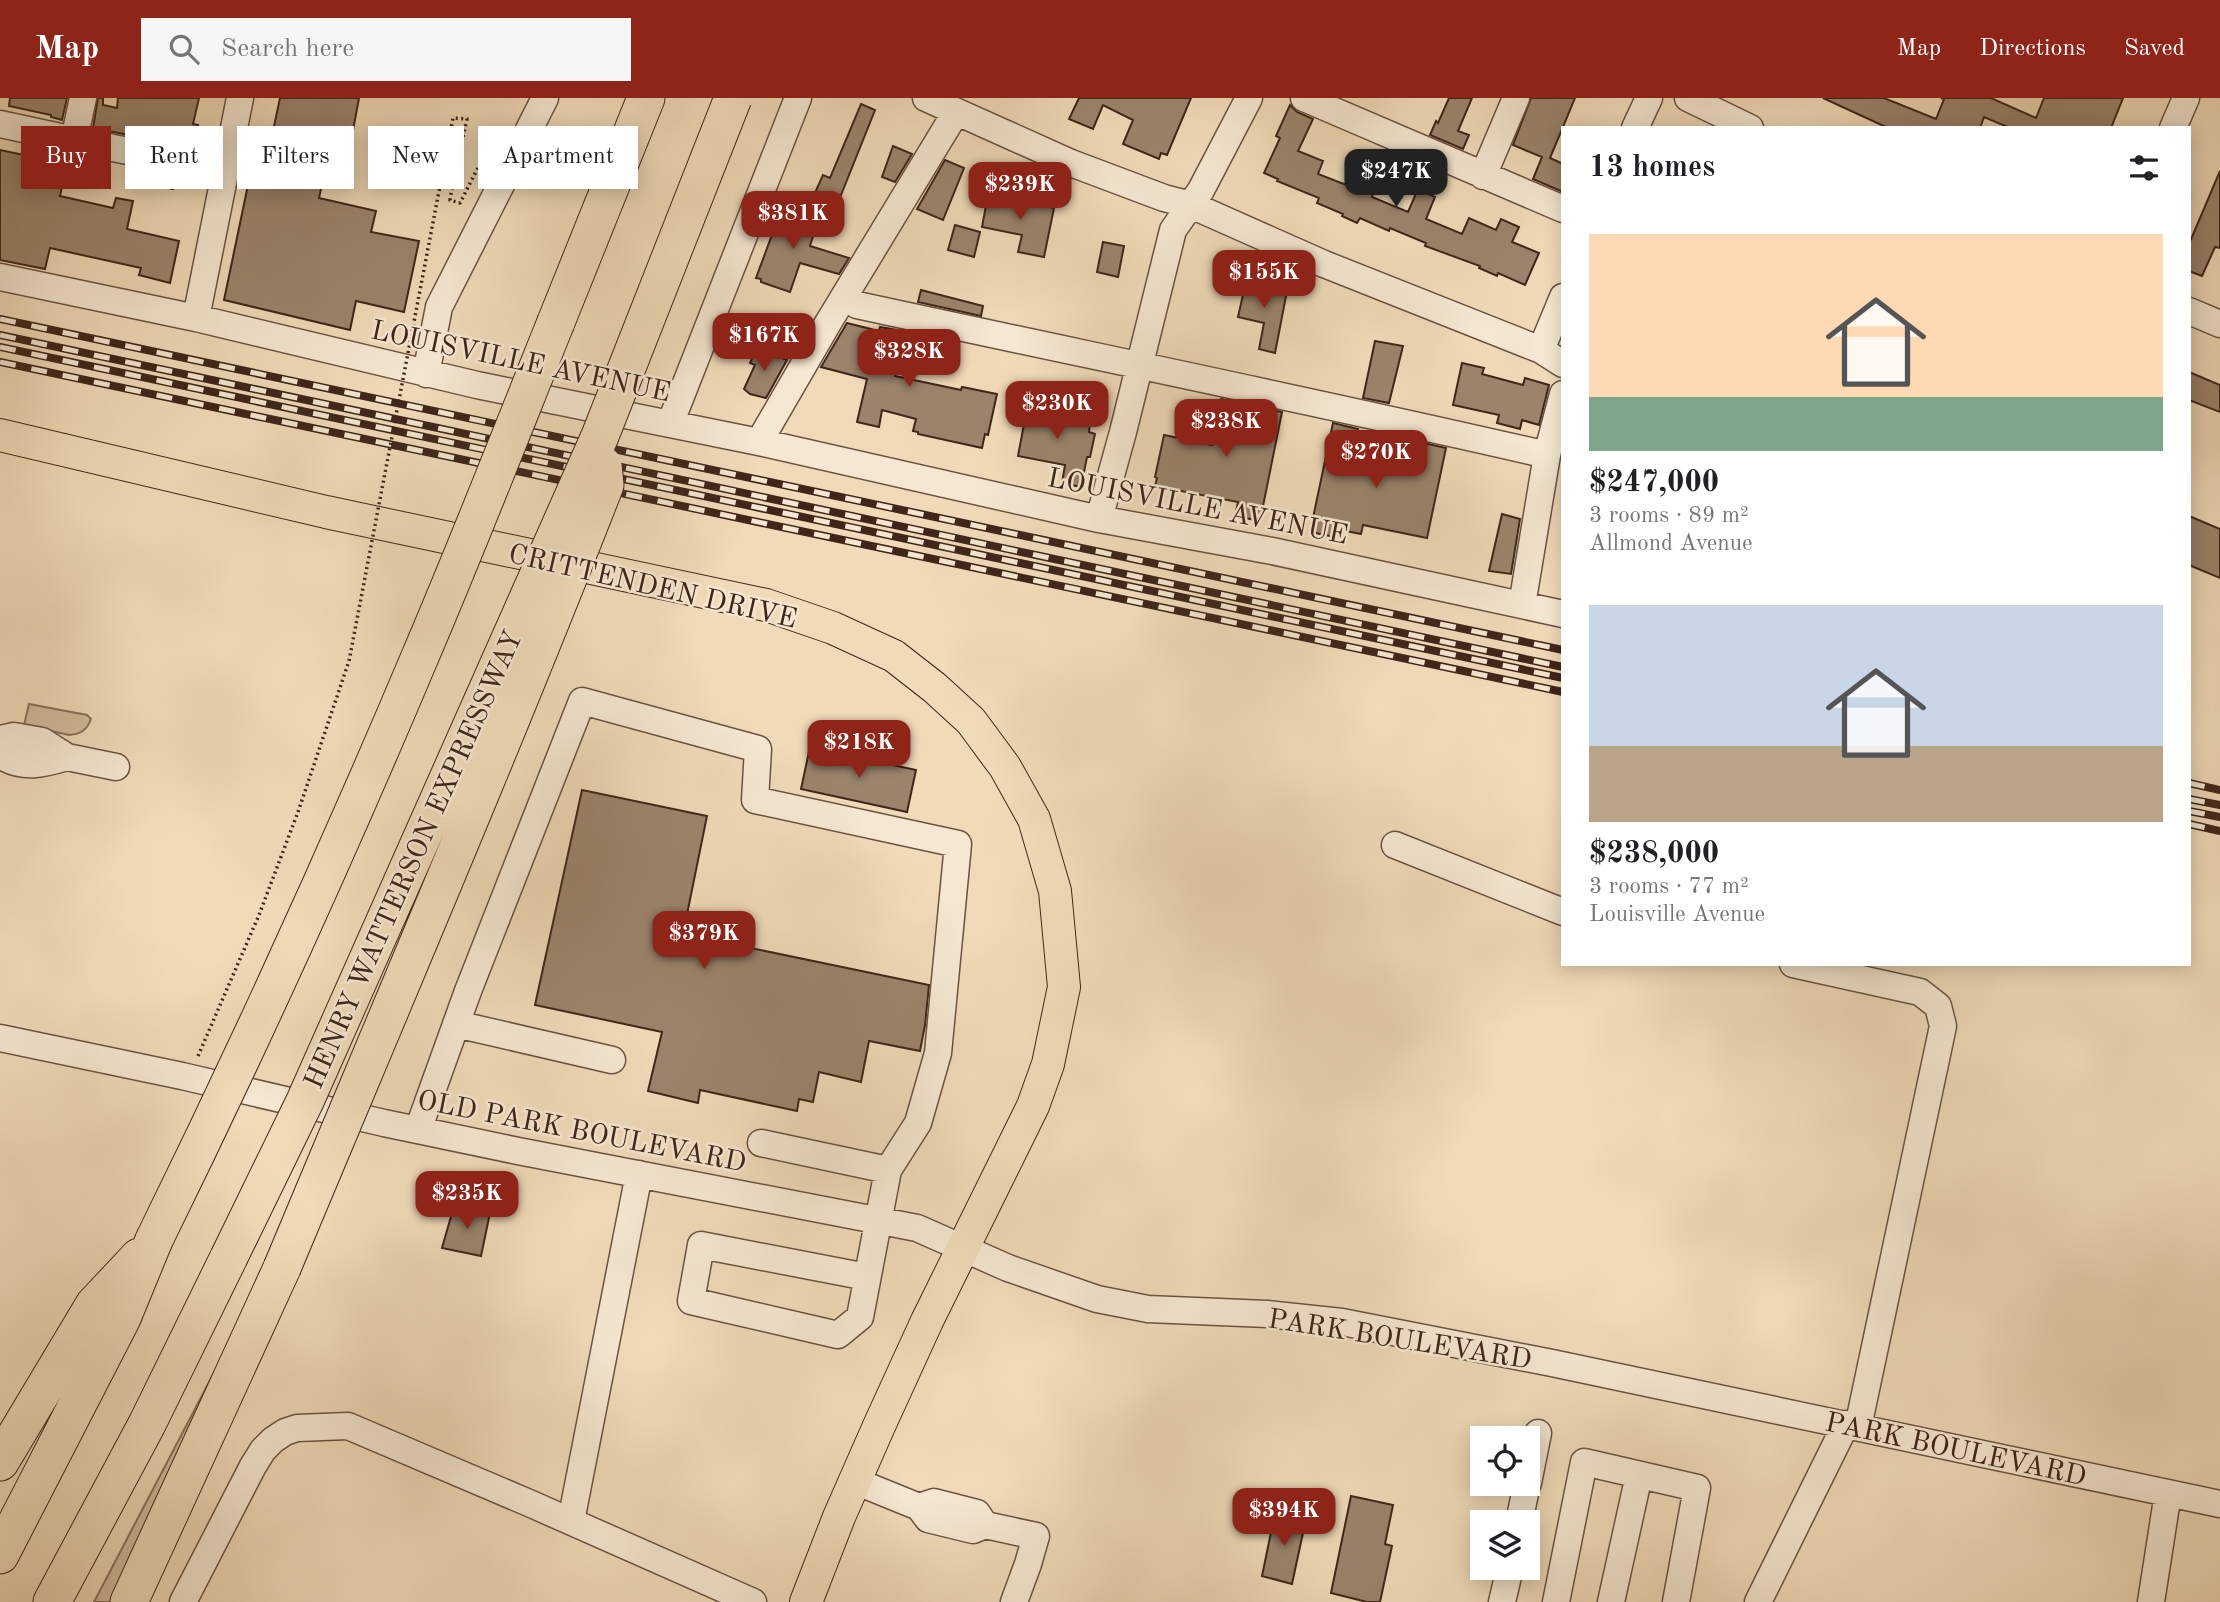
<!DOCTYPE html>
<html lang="en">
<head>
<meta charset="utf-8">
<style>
	:root { --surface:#fff; --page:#f6f6f6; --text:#202124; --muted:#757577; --accent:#8f2418 }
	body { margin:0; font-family:"Old Standard TT",serif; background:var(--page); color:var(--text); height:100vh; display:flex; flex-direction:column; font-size:26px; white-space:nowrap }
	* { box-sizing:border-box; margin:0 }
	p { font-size:23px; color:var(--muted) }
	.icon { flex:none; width:38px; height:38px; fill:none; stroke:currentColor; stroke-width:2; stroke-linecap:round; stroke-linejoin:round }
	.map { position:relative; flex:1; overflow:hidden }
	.sheet { position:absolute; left:1561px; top:28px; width:630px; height:840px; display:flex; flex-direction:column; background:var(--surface); border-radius:0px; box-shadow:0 4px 18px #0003 }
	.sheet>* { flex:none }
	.hud { position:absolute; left:21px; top:28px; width:665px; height:63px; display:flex; gap:14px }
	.buttons { position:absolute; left:1470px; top:1328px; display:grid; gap:14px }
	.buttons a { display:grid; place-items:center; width:70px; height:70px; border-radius:0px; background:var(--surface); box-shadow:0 4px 18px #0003; font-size:35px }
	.price { position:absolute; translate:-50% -60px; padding:0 16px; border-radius:14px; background:var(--accent); color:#fff; font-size:23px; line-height:46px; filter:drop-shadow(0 2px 4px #0008) }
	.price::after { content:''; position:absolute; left:50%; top:42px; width:21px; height:16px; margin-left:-10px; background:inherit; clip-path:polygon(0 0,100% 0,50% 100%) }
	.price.active { background:#222; color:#fff }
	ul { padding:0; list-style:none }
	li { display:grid; align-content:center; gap:14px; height:371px; padding:0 28px }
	li span { display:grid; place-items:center; height:217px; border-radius:0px; color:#555 }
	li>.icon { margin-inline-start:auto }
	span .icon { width:126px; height:126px; fill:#fffc; stroke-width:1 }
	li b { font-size:30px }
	h2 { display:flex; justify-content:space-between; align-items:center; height:84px; padding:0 28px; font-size:30px }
	.chip { padding:0 24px; border-radius:0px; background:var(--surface); box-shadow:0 4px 18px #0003; font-size:24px; line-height:63px }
	.chip.active { background:var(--accent); color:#fff }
	header { display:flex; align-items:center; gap:42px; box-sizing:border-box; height:98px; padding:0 35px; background:var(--accent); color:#fff }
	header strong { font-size:33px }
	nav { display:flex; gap:38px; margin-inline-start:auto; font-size:24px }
	.search { width:490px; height:63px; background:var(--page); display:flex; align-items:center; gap:18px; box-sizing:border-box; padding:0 24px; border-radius:0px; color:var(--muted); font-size:26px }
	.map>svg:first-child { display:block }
	.green { fill:#d2bb9d; stroke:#88705c; stroke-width:2 }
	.building { fill:#9b846c; stroke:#3f261a; stroke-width:2 }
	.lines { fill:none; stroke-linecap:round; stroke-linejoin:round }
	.minor-casing { stroke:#6b5342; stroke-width:29 }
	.major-casing { stroke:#3f261a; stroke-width:34 }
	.highway-casing { stroke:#3f261a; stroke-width:39 }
	.path { stroke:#3f261a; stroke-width:3.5; stroke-dasharray:2 3.5; stroke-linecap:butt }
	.minor { stroke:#f5e7d1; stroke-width:26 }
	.major { stroke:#f0dab8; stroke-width:32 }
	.highway { stroke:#f0dab8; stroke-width:37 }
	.rail-casing { stroke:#3f261a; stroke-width:8 }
	.rail { stroke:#f5e7d1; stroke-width:5; stroke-dasharray:16; stroke-linecap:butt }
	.highway-bridge-casing { stroke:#3f261a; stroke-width:39; stroke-linecap:butt }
	.path-bridge { stroke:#3f261a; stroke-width:3.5; stroke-dasharray:2 3.5; stroke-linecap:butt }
	.highway-bridge { stroke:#f0dab8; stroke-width:37 }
	.labels { text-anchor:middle; stroke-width:5; stroke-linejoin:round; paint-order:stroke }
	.street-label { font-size:28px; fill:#3f261a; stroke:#f5e7d1 }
</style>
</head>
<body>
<header>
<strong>Map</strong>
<div class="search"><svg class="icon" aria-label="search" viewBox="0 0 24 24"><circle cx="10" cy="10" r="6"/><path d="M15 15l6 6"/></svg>Search here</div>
<nav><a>Map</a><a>Directions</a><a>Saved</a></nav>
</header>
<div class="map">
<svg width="2220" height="1504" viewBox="0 0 2220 1504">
	<rect width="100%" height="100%" fill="#f0dab8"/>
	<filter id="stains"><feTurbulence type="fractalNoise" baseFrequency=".00286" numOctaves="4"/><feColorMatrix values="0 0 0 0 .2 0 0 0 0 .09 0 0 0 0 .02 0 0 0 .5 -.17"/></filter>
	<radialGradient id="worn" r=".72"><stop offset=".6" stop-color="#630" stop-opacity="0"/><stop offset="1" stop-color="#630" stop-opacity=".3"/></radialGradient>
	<path class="green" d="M29,606L87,617L91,621C87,632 81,636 69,637L24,627Z
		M219,1265L117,1504H94Z"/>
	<path class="building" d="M10,0H67L62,22L51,19V17L9,8Z
		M98,0H103V7L117,10L118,0H199L193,26L198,27L197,32L203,34L199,51L93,30Z
		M280,0H359L351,43L338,40L333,61L328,60L319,100L376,113L371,134L419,143L404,214L356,203L350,232L224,202L248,87L261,90Z
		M1079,0H1191L1167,57L1161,55L1159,61L1123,46L1133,22L1103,7L1093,31L1069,21Z
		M1449,0H1472L1458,33L1469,37L1463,51L1430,37L1436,23L1438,25Z
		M1531,0H1575L1550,60L1563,66V94L1533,81L1542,59L1513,47Z
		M1823,0H1884L1936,21L1944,1L1941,0H1991L2036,20L2044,0H2123L2111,30H2010L1984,19L1980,30H1888Z
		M861,6L875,12L837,107L814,97L823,77L830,80Z
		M1290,7L1297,14L1313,21L1298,53L1323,63L1318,76L1354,90L1359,78L1377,86L1372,99L1408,114L1418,91L1435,99L1426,121L1462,136L1469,120L1496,132L1501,121L1519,129L1512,144L1539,155L1525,187L1498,175L1497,178L1479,170L1480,168L1425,148L1426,145L1390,130L1389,133L1360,120L1357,125L1342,118L1343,116L1317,105L1319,100L1277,83L1278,81L1264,75L1280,40L1276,38Z
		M893,48L912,56L895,84L882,79Z
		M0,52L67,66L60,98L113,110L116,100L133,103L127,131L179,143L170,185L139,177L141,170L50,150L45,171L0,162Z
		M945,62L964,70L943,122L917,111Z
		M144,72L176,79L173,91L141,84Z
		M2220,73V150L2215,149L2202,178L2189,173V146Z
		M988,97L1054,110L1044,159L1018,154L1022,137L982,129Z
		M775,108L812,119L807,133L814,135L810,148L849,160L839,176L800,165L790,194L761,184V181L756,180L773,134L767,132Z
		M955,127L980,134L974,159L948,152Z
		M1103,144L1124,148L1118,179L1097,174Z
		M1247,179L1268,183L1266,189L1287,193L1275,255L1259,251L1264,225L1238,219Z
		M921,192L983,208L981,218L918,204Z
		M847,225L879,233L880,229L903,233L895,278L961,292L962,289L997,296L988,337L985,336L982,350L918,336V334L913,333L916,321L882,312L879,329L857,324L867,281L821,269Z
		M1375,243L1403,248L1389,305L1363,300Z
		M757,250L787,262L766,300L750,296L744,291L755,267L750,265Z
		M1462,265L1484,270L1482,276L1523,287L1525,280L1549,287L1539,327L1522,322L1520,331L1497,325L1499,317L1453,307Z
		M2189,274L2220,287V314L2189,302Z
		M1221,301L1282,314L1260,423L1235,418L1238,404L1155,388L1157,380L1155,379L1164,337L1212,347Z
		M1028,305L1070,315L1069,322L1090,326L1089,334L1095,336L1090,359H1087L1081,389L1062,385L1065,367L1018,358Z
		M1333,325L1358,331L1352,359L1404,370L1405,365L1414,367L1419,344L1446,350L1427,440L1363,427L1361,436L1336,431L1335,439L1310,434Z
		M1502,416L1520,421L1511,476L1489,473Z
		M2189,418L2220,431V480L2189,467Z
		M810,649L916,672L907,714L801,691Z
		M582,692L707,718L683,836L929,887L925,927L920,953L869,943L861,984L819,974L813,1004L799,1001L797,1013L700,992L698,1005L648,993L662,934L535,907Z
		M454,1108L490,1115L481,1158L442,1150Z
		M1351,1398L1393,1407L1385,1446L1392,1448L1380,1504H1367L1331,1495Z
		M1275,1415L1306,1421L1292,1486L1262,1478Z"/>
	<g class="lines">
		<defs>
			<path id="minor" d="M926,0L1071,65L1164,100L1191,107L1324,166L1541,252L1563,266
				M1304,0L1563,111
				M1688,0L1750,30
				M0,26L74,42L83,0
				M1635,30L1649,0
				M2173,30L2186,0
				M74,42L226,73
				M1483,78L1516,0
				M0,179L196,220L477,287L759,344L1099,421L1272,453L1563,516
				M857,207C1087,257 1318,304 1547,357
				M2189,213L2220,226
				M196,220L240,0
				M1541,252L1563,199
				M426,276L439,209L545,0
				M670,326L798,0
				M759,344L828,225L956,14
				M1099,421L1123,334L1173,132L1201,92L1249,0
				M1522,507L1547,357L1563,296
				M0,641L14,638L42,643L67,659L116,669
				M0,657C22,672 44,666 67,659
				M1395,747L1563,814
				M1793,866L1920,894L1938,908L1943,928L1858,1329
				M456,926L612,962
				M0,940L182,978L384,1025L518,1053L917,1130L1008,1170L1097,1201L1148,1211L1267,1216L1342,1224L1552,1265L2220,1406
				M418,1032L468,893L582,603L758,651L755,702L958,746L938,955L918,1025L888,1072L860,1219L838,1237L691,1203L701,1147L867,1179
				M761,1045L888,1072
				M855,1383L919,1409L928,1421L973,1432L985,1427L977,1415L934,1404L919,1409
				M1528,1385L1538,1335
				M571,1423L639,1076
				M1519,1424L1527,1386
				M985,1427L1036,1438L1028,1466L1014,1504
				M183,1504L253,1368L263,1352L273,1342L285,1334L297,1330L348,1328L529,1405L753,1504
				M1502,1504L1510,1470
				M1556,1504L1584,1364L1697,1390L1676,1504
				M1611,1504L1639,1377
				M1758,1504L1846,1326
				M2151,1504L2168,1395"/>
			<path id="major" d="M0,337L326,414L766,507L833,530L894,558L935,590L971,623L1005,669L1034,721L1055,793L1064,889L1048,966L1033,1008L927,1223L879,1328L839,1419L806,1504"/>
			<path id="highway" d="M556,224L646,0
				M0,1364L94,1207L139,1159
				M0,1457L122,1220L154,1142
				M52,1504L147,1326L229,1159
				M129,1504L282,1170"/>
		</defs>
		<use href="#minor" class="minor-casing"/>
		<use href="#major" class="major-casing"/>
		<use href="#highway" class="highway-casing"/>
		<path class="path" d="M453,84L450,102L460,105L486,54L490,56
			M198,958L259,817L298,714"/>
		<use href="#minor" class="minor"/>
		<use href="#major" class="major"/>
		<use href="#highway" class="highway"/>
		<defs>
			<path id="rail" d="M0,221L1563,552
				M0,237L1563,569
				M0,249L1563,580
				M0,264L1563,594
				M2189,685L2220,692
				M2189,701L2220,707
				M2189,713L2220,719
				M2189,726L2220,733"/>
		</defs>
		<use href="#rail" class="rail-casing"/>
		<use href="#rail" class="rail"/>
		<defs>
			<path id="highway-bridge" d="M154,1142C248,951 336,758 419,561C467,449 511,336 556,224
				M229,1159L305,1003L600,338L733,0
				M282,1170C391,909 502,650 605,387L603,367"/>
		</defs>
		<use href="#highway-bridge" class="highway-bridge-casing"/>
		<path class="path-bridge" d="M298,714L349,563L453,20L467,21L453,84"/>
		<use href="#highway-bridge" class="highway-bridge"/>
	</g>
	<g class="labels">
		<g class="street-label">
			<text transform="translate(521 262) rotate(12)" y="10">LOUISVILLE AVENUE</text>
			<text transform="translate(1198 407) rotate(11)" y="10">LOUISVILLE AVENUE</text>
			<text transform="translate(653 487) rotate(13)" y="10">CRITTENDEN DRIVE</text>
			<text transform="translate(412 761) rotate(-66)" y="10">HENRY WATTERSON EXPRESSWAY</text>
			<text transform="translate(582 1032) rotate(11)" y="10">OLD PARK BOULEVARD</text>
			<text transform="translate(1400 1240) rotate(9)" y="10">PARK BOULEVARD</text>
			<text transform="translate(1956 1350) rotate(12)" y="10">PARK BOULEVARD</text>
		</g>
	</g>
	<rect width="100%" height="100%" filter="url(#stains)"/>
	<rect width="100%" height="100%" fill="url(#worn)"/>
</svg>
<div class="buttons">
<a><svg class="icon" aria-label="locate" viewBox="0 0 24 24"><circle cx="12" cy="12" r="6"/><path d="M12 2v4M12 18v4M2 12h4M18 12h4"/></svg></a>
<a><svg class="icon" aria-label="layers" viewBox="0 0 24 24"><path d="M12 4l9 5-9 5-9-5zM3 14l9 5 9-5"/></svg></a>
</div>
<b class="price active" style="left:1396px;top:111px">$247K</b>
<b class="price" style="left:1020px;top:124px">$239K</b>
<b class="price" style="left:793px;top:153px">$381K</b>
<b class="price" style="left:1264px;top:212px">$155K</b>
<b class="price" style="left:764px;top:275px">$167K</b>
<b class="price" style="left:909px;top:291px">$328K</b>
<b class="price" style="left:1057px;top:343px">$230K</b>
<b class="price" style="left:1226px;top:361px">$238K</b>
<b class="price" style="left:1376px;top:392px">$270K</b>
<b class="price" style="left:859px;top:682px">$218K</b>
<b class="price" style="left:704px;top:873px">$379K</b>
<b class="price" style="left:467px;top:1133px">$235K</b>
<b class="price" style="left:1284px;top:1450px">$394K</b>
<div class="hud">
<a class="chip active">Buy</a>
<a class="chip">Rent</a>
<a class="chip">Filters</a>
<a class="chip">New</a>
<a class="chip">Apartment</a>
</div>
<section class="sheet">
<h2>13 homes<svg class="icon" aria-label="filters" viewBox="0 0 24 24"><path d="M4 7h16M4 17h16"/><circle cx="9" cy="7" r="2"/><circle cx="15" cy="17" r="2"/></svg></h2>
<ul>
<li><span style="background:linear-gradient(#ffd9b3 75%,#7fa58c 0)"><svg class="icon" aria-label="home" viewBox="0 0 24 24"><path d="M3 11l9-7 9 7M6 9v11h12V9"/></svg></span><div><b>$247,000</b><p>3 rooms · 89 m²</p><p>Allmond Avenue</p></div></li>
<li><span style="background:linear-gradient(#c9d6e8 65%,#b9a48a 0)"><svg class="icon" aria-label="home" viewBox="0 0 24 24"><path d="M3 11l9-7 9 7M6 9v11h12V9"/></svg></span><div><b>$238,000</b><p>3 rooms · 77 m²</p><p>Louisville Avenue</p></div></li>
</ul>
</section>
</div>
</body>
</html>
